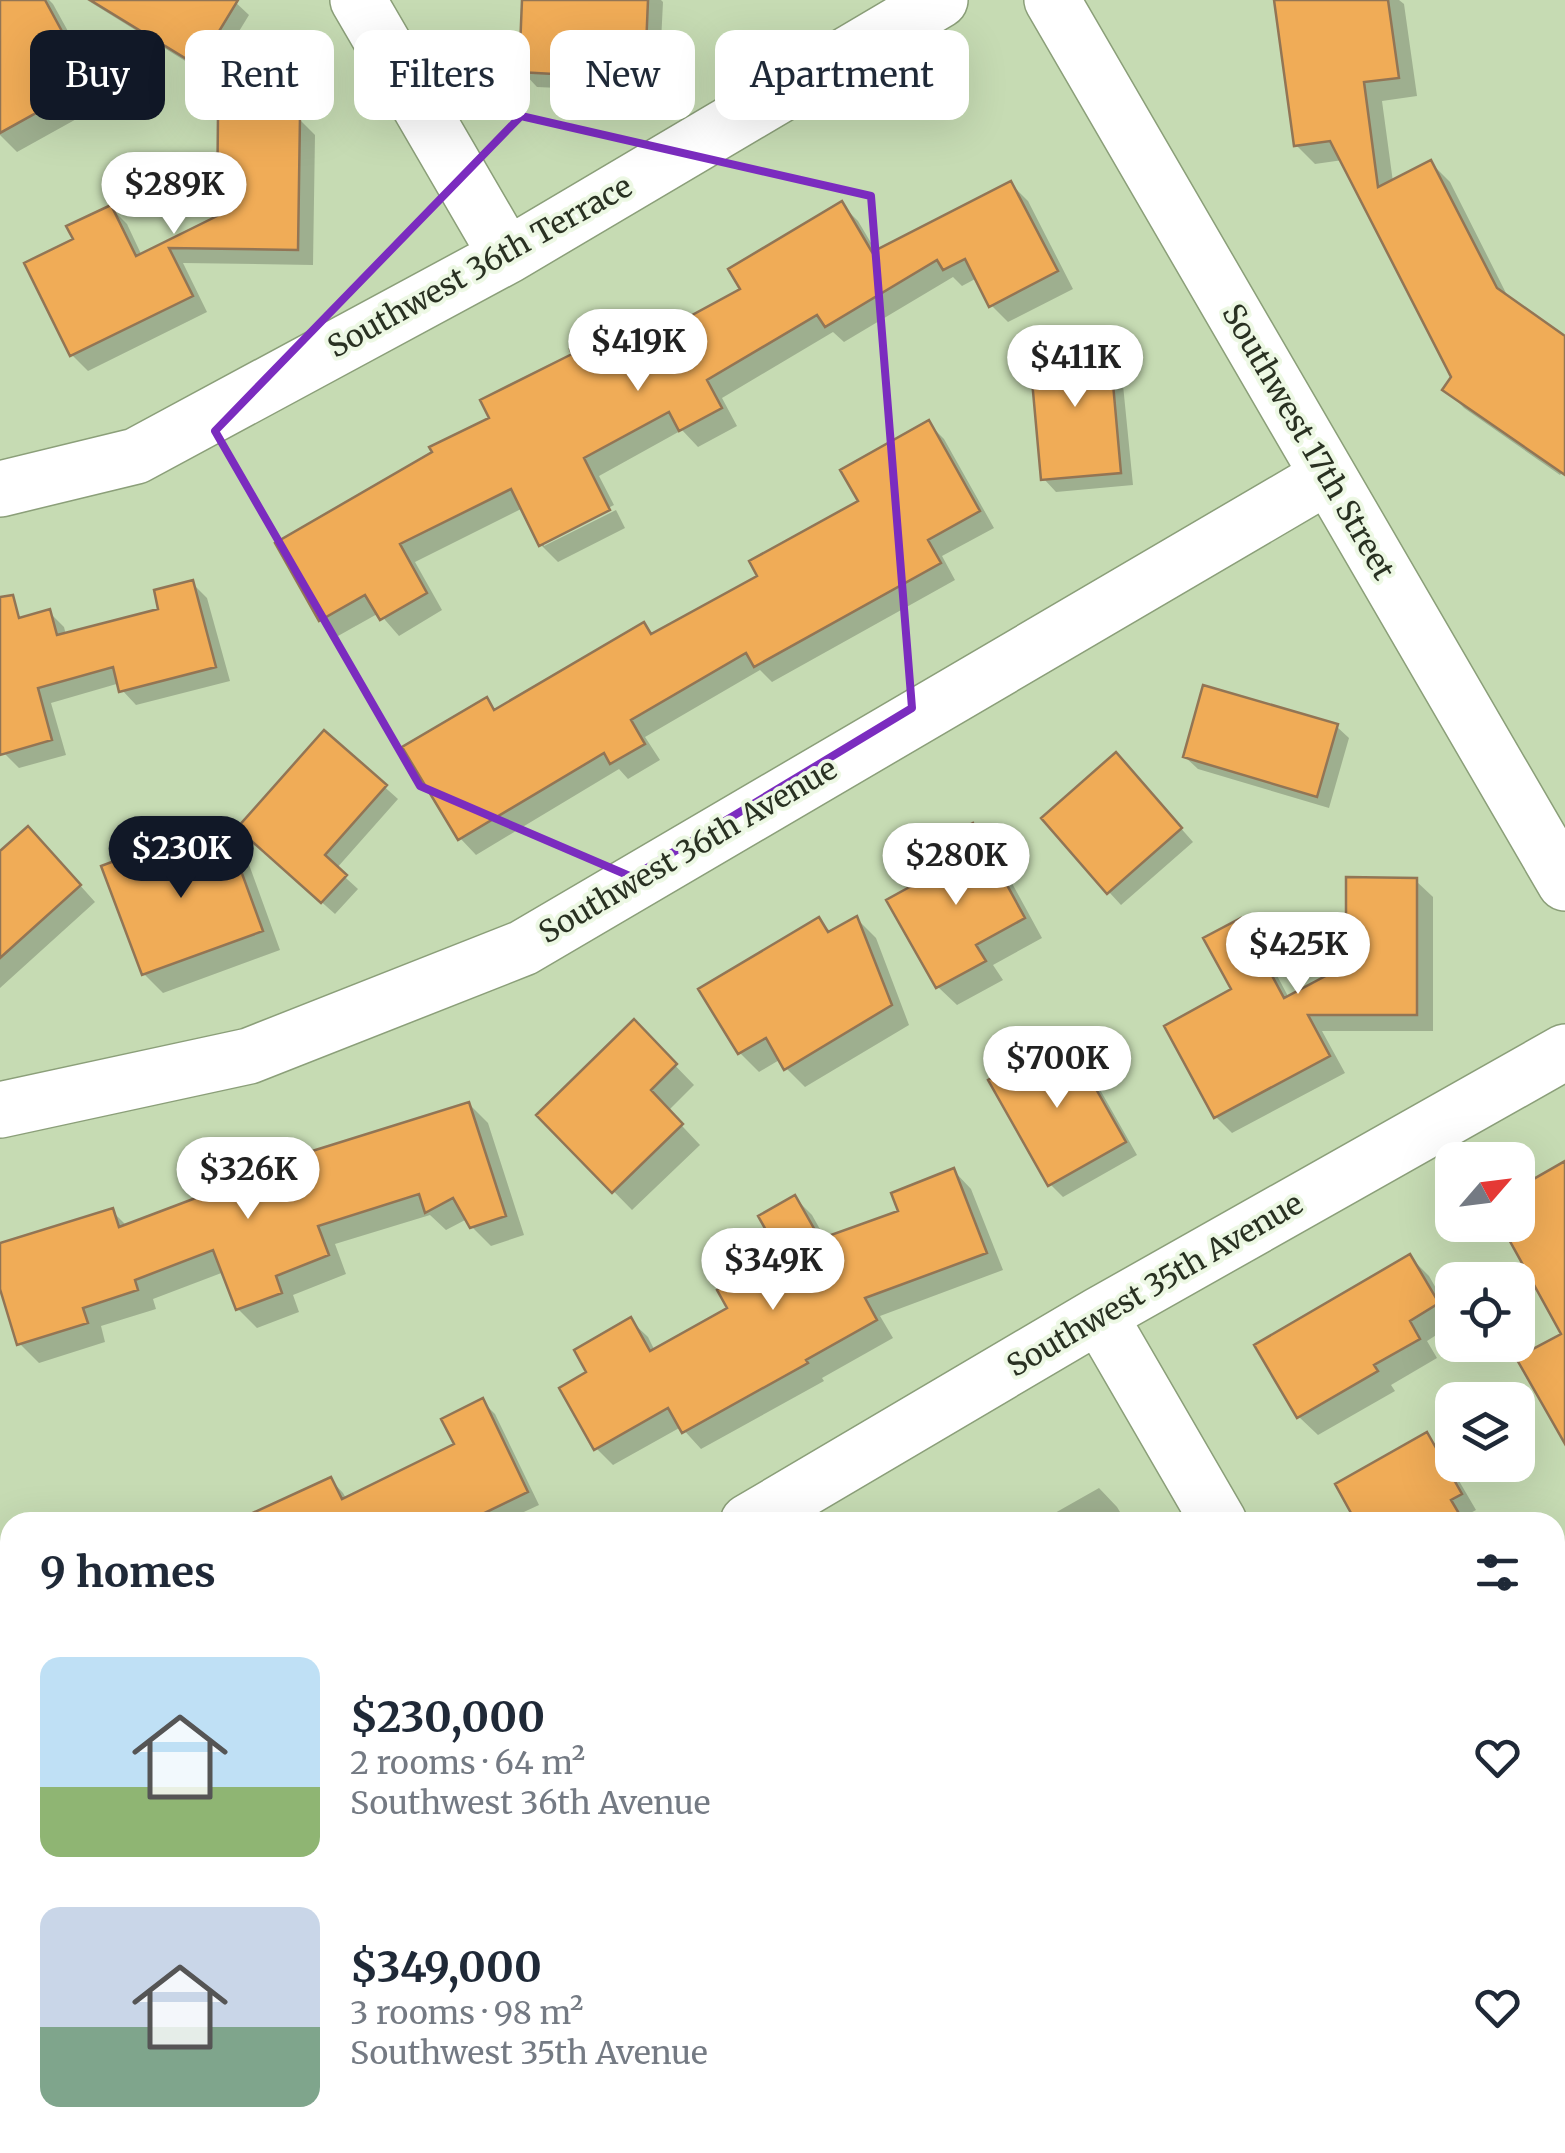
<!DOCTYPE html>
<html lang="en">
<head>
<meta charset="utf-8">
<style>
	:root { --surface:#fff; --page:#f2f2f3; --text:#1f2937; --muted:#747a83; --accent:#111827 }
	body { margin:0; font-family:Merriweather,serif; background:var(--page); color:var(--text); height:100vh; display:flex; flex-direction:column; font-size:38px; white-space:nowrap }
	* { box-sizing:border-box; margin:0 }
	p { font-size:32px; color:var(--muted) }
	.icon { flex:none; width:55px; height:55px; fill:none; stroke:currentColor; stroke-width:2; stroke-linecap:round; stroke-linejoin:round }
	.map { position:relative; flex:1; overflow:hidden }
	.sheet { position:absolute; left:0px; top:1512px; width:1565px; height:642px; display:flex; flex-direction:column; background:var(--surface); border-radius:30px 30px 0 0; box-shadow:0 10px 40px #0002 }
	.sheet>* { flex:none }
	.top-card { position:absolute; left:30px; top:30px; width:1000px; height:90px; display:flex; gap:20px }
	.needle { width:65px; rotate:62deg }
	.controls { position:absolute; left:1435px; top:1142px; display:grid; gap:20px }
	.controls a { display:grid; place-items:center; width:100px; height:100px; border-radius:20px; background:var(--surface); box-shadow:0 10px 40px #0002; font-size:50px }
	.price { position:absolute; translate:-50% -85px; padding:0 22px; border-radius:35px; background:#fff; color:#222; font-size:32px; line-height:65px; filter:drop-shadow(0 2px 5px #0008) }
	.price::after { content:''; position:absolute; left:50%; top:60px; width:30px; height:22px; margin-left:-15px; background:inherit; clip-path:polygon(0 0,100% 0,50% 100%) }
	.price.selected { background:var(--accent); color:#fff }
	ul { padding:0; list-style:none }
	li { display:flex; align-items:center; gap:30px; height:250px; padding:0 40px }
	li span { display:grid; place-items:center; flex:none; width:280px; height:200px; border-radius:20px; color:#555 }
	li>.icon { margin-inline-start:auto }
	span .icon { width:120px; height:120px; fill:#fffc; stroke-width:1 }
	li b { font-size:42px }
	h2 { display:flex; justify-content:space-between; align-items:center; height:120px; padding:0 40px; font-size:42px }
	.tag { padding:0 35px; border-radius:20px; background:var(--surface); box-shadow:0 10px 40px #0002; font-size:35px; line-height:90px }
	.tag.selected { background:var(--accent); color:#fff }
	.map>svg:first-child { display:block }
	.shadow { fill:#0003 }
	.building { fill:#f0ac57; stroke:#927555; stroke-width:2.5 }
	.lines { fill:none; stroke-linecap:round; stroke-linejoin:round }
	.minor-casing { stroke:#8b9f79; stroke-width:58 }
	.minor { stroke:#fff; stroke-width:55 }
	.marked { fill:none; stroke:#7b2cbf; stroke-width:8; stroke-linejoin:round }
	.labels { text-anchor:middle; stroke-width:8; stroke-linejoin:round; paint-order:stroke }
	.street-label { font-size:30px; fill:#293122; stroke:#edf8e4 }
</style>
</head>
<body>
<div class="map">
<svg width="1565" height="2153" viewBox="0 0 1565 2153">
	<rect width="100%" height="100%" fill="#c6dbb3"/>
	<path class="shadow" d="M9,0H49L53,4L107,102L17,152L0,135V5Z
		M87,0H233L249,15L211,77Z
		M525,0H661L663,2L660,62L604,59L603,90L537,87L522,71Z
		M1276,0H1399L1404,4L1417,96L1382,101L1393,182L1431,163L1450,182L1510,301L1565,339V469L1560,475L1464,408L1446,389L1454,377L1343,160L1315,164L1296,145Z
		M299,119L315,135L313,265L183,263L207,312L88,371L72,355L111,208L127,224L142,256L219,217Z
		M1011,184L1028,201L1073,289L1008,322L991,305L977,278L962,286L953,277L844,342L833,332L722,398L737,426L698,447L682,430L599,476L614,505L544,541V546L616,510L625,528L558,562L541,545L523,508L415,562L442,610L399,636L379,613L338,636L321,619L492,420L608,331L628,353L743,290L841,204L858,221L877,253Z
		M1108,342L1120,355L1133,485L1056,492L1044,479Z
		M928,423L944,439L994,528L942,556L955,580L772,682L760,670L645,737L660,760L628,779L619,769L476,855L460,838L486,700L497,711L644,626L654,635L760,576L861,502Z
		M192,583L207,598L230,681L136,705L122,690L120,683L51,703L66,755L19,768L4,753L0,739V626L49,612L64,627L66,635L161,610Z
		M1336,726L1349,738L1329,808L1198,769L1185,757Z
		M324,733L398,799L336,869L358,889L335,914L253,841Z
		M1128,768L1193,842L1121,905L1109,892Z
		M972,826L991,845L1042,938L993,965L1003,980L957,1005L938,987L947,869Z
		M195,833L216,856L229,841L247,859L280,950L163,993L144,974Z
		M44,845L95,902L0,988V855Z
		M1416,881L1433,897V1031H1322L1345,1073L1232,1133L1216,1117L1235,990L1241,921L1257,938L1289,998L1349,967Z
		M857,919L876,938L909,1025L805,1087L786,1068L781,1059L759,1072L740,1053L702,990L818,920L832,933Z
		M634,1023L694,1085L668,1111L700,1145L632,1210L539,1115Z
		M1065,1039L1078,1051L1137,1155L1063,1197L1050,1184Z
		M469,1104L488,1123L524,1235L491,1246L472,1227L467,1219L446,1230L430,1215L335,1244L346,1274L293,1295L299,1312L257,1328L238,1309L224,1272L153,1299L156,1309L101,1326L105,1342L39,1363L20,1344L0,1281V1245L112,1211L127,1226Z
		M954,1171L971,1189L1003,1270L880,1316L893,1338L822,1378L824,1381L701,1449L681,1427L613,1465L596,1448L590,1373L630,1320L648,1337L655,1351L730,1309L784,1256L795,1198L812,1215L826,1240L901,1212Z
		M1410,1257L1429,1276L1452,1316V1325L1427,1341L1437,1358L1391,1385L1395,1391L1318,1435L1299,1417Z
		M482,1401L495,1414L539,1505L502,1522H249L247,1519L331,1480L343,1493L347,1500L457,1445Z
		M1426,1435L1441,1450L1476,1510L1465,1516L1468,1522H1360L1357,1519Z
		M1099,1488L1117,1507L1126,1522H1039Z
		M0,1541L10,1544V1686L0,1682Z
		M1555,1644L1565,1662V1794L1555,1774Z
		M0,2087L10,2101V2145H35L39,2152L0,2153Z
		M331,2145H484L488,2153H335Z
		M593,2145H718L723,2153H597Z"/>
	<path class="building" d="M0,0H45L90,83L0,133Z
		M90,0H238L198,66Z
		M522,0H648L646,48L590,45L589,76L519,72Z
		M1274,0H1388L1399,78L1364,82L1378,187L1431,160L1497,288L1565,336V475L1442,390L1451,377L1330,141L1294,146Z
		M218,115L300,116L298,250L169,248L193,296L70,356L24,263L73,239L66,226L111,205L136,256L217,216Z
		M1011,181L1058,271L989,307L965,259L943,270L937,260L825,327L817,315L707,380L722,408L679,431L669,412L584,458L610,510L539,546L511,489L400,544L427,593L380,620L365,595L319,621L275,543L432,452L429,447L489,418L480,400L572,354L570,349L609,328L622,353L740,289L728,269L842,201L872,252Z
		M1109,339L1121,473L1041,480L1029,347Z
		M929,420L980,511L928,540L941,563L754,667L746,653L631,720L645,744L610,764L604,753L458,840L402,747L487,697L494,710L644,622L651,634L757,576L749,561L858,501L840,470Z
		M193,580L216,667L119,692L113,667L38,688L52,740L0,755V597L13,595L19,618L50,609L57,635L158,609L154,590Z
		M1203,685L1338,724L1317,797L1183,757Z
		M324,730L387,785L325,855L347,875L321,903L237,828Z
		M1116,752L1182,828L1107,894L1041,818Z
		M973,823L1025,918L976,945L986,961L936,988L886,900L944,868L932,846Z
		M28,826L81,885L0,958V851Z
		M196,830L209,860L229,838L263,931L142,975L101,866Z
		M1346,877L1417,878V1015H1308L1330,1056L1214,1118L1164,1026L1231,989L1203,938L1241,918L1284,998L1346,965Z
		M857,916L892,1005L784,1070L766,1038L738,1054L698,989L819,917L828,932Z
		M634,1019L677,1064L651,1090L683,1124L612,1193L536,1115Z
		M1066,1036L1126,1142L1048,1186L988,1080Z
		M469,1102L506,1216L470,1228L453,1198L425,1213L419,1194L318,1226L329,1255L276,1276L282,1293L236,1310L213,1250L135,1280L138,1290L83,1308L88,1323L17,1345L0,1289V1243L113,1208L119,1227L254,1176L253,1173L309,1152Z
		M1565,1161V1444L1516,1358L1561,1334L1501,1225H1518V1188Z
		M954,1168L987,1253L865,1298L877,1320L806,1360L808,1363L682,1433L668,1408L594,1450L559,1388L586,1372L574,1350L631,1317L650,1351L727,1308L717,1290L780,1255L758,1216L795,1195L820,1239L898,1211L891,1193Z
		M1410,1254L1439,1303L1410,1321L1420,1339L1374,1365L1378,1371L1297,1418L1254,1345Z
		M483,1398L528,1492L466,1522H233L331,1477L342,1499L454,1444L441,1419Z
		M1427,1432L1462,1494L1451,1500L1464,1522H1356L1335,1484Z"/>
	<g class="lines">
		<defs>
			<path id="minor" d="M358,0L507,256
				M1052,0L1565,883
				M0,489L136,456L507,256L940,0
				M0,1110L249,1056L523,948L1328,476
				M1099,1315L1219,1522
				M748,1522L1099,1315L1565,1052
				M0,1890L10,1899
				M0,1956L10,1950
				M1555,2104L1565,2121
				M170,2145L175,2153
				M885,2145L889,2153
				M951,2153L965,2145"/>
		</defs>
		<use href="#minor" class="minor-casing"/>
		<use href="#minor" class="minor"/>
	</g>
	<path class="marked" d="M521,116L871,196L912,708L632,877L420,786L215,431Z"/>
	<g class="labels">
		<g class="street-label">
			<text transform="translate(480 267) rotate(-29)" y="10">Southwest 36th Terrace</text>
			<text transform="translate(1308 442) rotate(60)" y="10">Southwest 17th Street</text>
			<text transform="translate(688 851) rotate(-30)" y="10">Southwest 36th Avenue</text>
			<text transform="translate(1155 1285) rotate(-30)" y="10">Southwest 35th Avenue</text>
		</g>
	</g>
</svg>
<div class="controls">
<a><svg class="needle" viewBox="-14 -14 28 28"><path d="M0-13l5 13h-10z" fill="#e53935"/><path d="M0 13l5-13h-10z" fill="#747a83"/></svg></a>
<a><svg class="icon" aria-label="locate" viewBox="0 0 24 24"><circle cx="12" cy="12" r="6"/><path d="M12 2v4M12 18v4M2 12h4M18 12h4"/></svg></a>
<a><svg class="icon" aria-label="layers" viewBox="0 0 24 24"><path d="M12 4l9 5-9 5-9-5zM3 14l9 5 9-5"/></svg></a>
</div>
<b class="price" style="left:174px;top:237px">$289K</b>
<b class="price" style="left:638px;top:394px">$419K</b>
<b class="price" style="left:1075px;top:410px">$411K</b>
<b class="price selected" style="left:181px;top:901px">$230K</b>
<b class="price" style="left:956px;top:908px">$280K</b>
<b class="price" style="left:1298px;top:997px">$425K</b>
<b class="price" style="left:1057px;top:1111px">$700K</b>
<b class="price" style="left:248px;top:1222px">$326K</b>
<b class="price" style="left:773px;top:1313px">$349K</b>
<div class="top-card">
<a class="tag selected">Buy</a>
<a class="tag">Rent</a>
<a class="tag">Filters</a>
<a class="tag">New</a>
<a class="tag">Apartment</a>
</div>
<section class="sheet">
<h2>9 homes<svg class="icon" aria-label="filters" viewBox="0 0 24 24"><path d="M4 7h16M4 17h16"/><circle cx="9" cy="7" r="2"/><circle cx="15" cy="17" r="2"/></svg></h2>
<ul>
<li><span style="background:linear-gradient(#bfe0f5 65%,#8fb573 0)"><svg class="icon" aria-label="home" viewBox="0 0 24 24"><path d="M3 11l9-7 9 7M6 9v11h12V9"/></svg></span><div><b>$230,000</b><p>2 rooms · 64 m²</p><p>Southwest 36th Avenue</p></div><svg class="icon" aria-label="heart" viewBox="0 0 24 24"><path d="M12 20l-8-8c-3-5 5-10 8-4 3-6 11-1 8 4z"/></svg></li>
<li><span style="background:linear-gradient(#c9d6e8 60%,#7fa58c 0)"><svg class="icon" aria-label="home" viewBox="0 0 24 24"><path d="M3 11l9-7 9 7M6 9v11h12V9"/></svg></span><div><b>$349,000</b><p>3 rooms · 98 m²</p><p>Southwest 35th Avenue</p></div><svg class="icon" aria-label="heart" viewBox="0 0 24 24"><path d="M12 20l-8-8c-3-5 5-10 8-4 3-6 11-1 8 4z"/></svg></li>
</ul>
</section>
</div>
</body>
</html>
